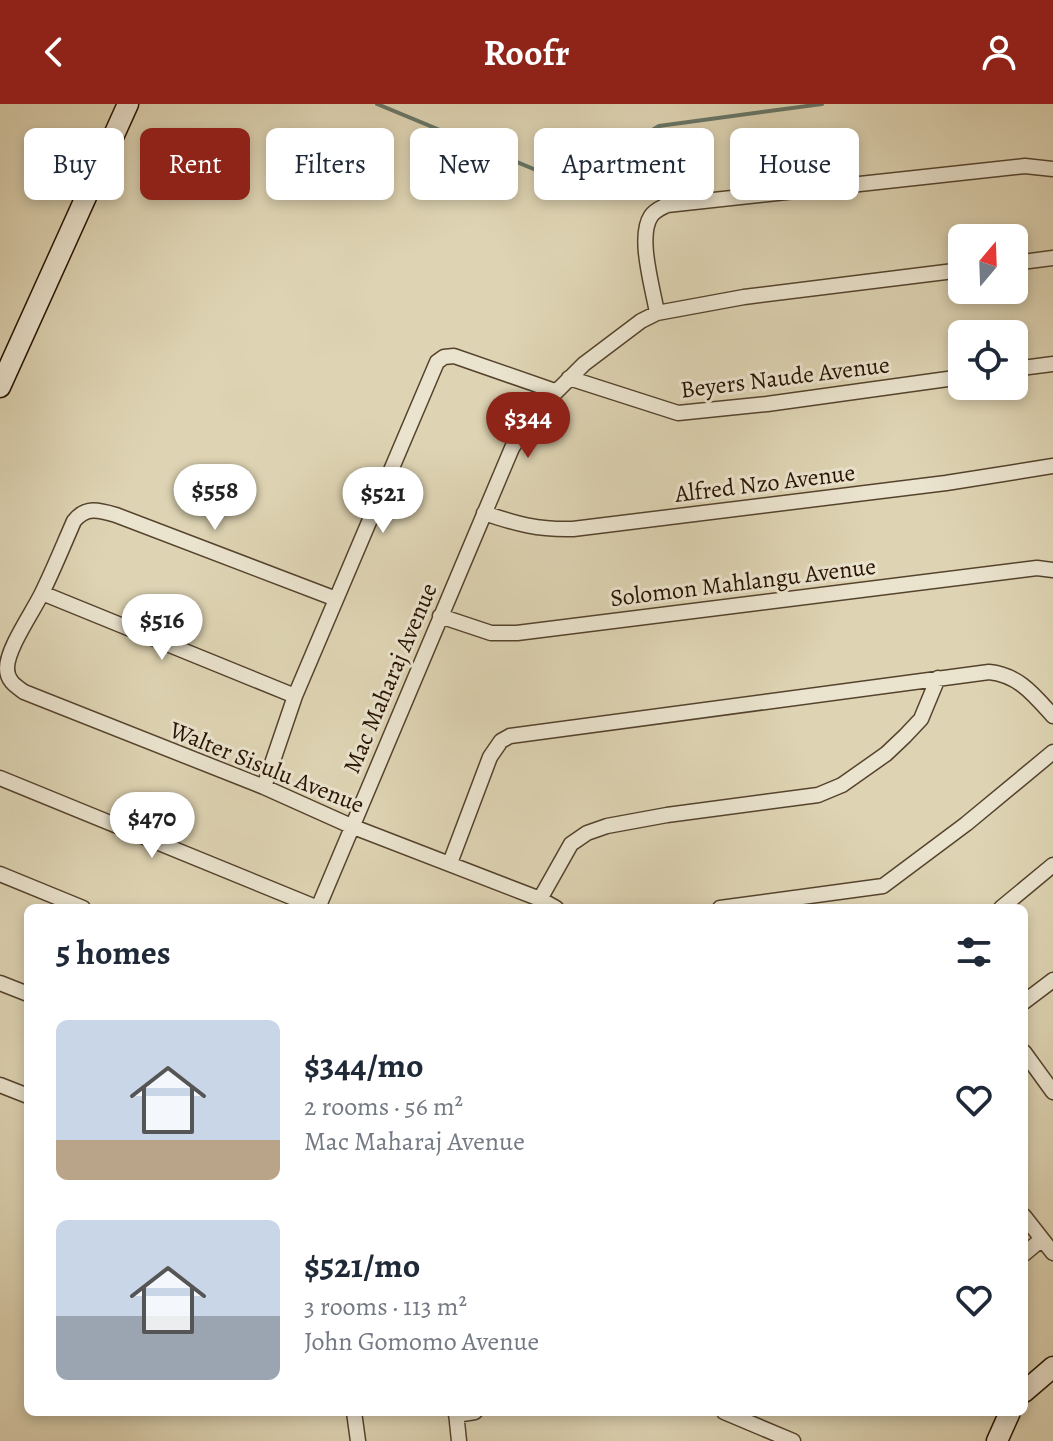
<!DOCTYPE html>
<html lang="en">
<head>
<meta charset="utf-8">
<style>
	:root { --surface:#fff; --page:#f6f6f7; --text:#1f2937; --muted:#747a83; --accent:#8f2418 }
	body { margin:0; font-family:Alegreya,serif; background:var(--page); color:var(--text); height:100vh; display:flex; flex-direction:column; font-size:30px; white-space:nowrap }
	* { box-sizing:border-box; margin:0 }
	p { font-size:26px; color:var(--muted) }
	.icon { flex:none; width:44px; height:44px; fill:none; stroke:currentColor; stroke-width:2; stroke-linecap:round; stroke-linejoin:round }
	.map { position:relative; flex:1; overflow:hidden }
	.details { position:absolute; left:24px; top:800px; width:1004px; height:512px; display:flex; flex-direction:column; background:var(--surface); border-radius:12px; box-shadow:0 4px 12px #0003 }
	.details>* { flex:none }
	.guide { position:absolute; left:24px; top:24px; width:1006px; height:72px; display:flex; gap:16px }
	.needle { width:52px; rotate:19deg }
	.fabs { position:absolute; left:948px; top:120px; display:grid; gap:16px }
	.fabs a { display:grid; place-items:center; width:80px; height:80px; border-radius:12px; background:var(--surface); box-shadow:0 4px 12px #0003; font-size:40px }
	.price { position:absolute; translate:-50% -68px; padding:0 18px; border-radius:28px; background:#fff; color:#222; font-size:26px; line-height:52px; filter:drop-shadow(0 2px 4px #0008) }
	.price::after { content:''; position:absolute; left:50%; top:48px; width:24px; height:18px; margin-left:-12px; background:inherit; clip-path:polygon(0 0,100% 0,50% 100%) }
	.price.active { background:var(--accent); color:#fff }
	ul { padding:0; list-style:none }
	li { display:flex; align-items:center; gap:24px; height:200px; padding:0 32px }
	li span { display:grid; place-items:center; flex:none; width:224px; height:160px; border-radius:12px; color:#555 }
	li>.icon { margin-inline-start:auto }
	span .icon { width:96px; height:96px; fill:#fffc; stroke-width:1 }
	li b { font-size:34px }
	h2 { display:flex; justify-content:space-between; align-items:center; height:96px; padding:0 32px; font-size:34px }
	.pill { padding:0 28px; border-radius:12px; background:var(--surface); box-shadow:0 4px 12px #0003; font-size:28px; line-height:72px }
	.pill.active { background:var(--accent); color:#fff }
	header { display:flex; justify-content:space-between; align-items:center; height:104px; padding:0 32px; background:var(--accent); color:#fff; font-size:36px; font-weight:700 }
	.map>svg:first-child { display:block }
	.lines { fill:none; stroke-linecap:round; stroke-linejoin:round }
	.stream { stroke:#687667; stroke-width:4 }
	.street-casing { stroke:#55432d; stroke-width:17 }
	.secondary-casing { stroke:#271300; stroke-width:23 }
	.street { stroke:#eae3ce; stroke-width:14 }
	.secondary { stroke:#eae3ce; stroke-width:20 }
	.labels { text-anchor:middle; stroke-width:6; stroke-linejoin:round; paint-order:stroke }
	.street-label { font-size:24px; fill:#271300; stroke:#eae3ce }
</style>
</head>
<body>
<header><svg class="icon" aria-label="back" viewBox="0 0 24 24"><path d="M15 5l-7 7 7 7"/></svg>Roofr<svg class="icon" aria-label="person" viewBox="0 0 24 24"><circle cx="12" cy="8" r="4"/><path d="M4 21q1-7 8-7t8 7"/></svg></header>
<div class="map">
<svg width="1053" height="1337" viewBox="0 0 1053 1337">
	<rect width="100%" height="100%" fill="#ded4b3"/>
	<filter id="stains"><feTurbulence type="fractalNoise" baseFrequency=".0025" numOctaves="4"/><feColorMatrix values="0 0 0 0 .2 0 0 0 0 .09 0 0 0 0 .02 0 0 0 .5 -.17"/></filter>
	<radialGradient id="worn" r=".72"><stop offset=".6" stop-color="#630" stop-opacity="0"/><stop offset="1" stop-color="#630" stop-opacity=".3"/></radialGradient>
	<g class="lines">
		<path class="stream" d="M377,0L565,78L659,22L822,0"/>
		<defs>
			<path id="street" d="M1014,159L1053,154
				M657,209C653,184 637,133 651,112C655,106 661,104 667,101L1025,62L1053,65
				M1014,265L1053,260
				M569,274L678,309L767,300L962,273
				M484,409C517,420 538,426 573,425L946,379L1053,362
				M42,489L295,592
				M336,495L116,411C99,406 86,402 74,417C63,442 53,467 41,491C32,509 7,545 7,564C7,576 14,581 24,588L264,683L351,722L540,795L556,804
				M440,512L491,529H517L1037,464L1053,466
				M0,674L318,804
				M264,683L295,592L437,258L444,253L454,252L555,287
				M450,759L490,653L501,637L510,632L989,568C1019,571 1034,591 1053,612
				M0,770L83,804
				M540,795L571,740L587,729L607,722L667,711L818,691L842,681L886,650L905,632L921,615L938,574
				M318,804L512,344L531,313L584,260L641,217L657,209L744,193L962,166
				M720,804L883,782L966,720L1053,648
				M1001,804L1053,761
				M0,879L28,890
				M1024,898L1053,876
				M1024,948L1053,988
				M0,981L28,992
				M1024,1112L1053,1149
				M1024,1150L1042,1135
				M354,1308L358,1337
				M456,1308L459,1337
				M724,1308L793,1337
				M456,1311L475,1308"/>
			<path id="secondary" d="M0,283L128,0
				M1024,1288L1053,1263
				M997,1337L1010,1308"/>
		</defs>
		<use href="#street" class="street-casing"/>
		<use href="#secondary" class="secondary-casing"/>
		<use href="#street" class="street"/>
		<use href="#secondary" class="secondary"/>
	</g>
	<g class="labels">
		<g class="street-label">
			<text transform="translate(785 273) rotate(-7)" y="8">Beyers Naude Avenue</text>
			<text transform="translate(765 379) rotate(-7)" y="8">Alfred Nzo Avenue</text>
			<text transform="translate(743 478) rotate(-7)" y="8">Solomon Mahlangu Avenue</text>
			<text transform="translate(390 574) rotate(-67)" y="8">Mac Maharaj Avenue</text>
			<text transform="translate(267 663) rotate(22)" y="8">Walter Sisulu Avenue</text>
		</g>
	</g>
	<rect width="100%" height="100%" filter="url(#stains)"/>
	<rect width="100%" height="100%" fill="url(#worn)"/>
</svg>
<div class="fabs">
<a><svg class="needle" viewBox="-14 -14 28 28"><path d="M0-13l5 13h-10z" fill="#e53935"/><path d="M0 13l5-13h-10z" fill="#747a83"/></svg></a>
<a><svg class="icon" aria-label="locate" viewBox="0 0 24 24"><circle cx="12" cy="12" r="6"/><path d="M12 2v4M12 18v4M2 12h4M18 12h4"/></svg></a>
</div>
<b class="price active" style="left:528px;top:356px">$344</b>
<b class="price" style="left:215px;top:428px">$558</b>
<b class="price" style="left:383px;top:431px">$521</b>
<b class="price" style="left:162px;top:558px">$516</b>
<b class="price" style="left:152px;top:756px">$470</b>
<div class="guide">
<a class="pill">Buy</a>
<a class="pill active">Rent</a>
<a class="pill">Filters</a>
<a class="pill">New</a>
<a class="pill">Apartment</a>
<a class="pill">House</a>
</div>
<section class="details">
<h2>5 homes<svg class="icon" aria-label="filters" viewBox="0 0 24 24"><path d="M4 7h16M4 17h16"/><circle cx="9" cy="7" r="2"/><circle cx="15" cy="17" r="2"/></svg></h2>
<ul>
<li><span style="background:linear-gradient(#c9d6e8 75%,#b9a48a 0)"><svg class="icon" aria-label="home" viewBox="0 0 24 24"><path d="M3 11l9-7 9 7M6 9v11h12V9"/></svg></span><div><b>$344/mo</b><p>2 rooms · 56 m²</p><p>Mac Maharaj Avenue</p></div><svg class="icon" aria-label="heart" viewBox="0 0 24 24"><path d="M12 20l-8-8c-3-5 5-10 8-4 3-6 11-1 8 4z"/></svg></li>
<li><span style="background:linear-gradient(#c9d6e8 60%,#9aa5b1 0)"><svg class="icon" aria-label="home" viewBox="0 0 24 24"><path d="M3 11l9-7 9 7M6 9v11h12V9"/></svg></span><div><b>$521/mo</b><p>3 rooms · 113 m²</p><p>John Gomomo Avenue</p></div><svg class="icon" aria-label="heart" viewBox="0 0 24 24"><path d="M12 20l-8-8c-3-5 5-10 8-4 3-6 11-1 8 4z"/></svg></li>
</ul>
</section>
</div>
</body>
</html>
